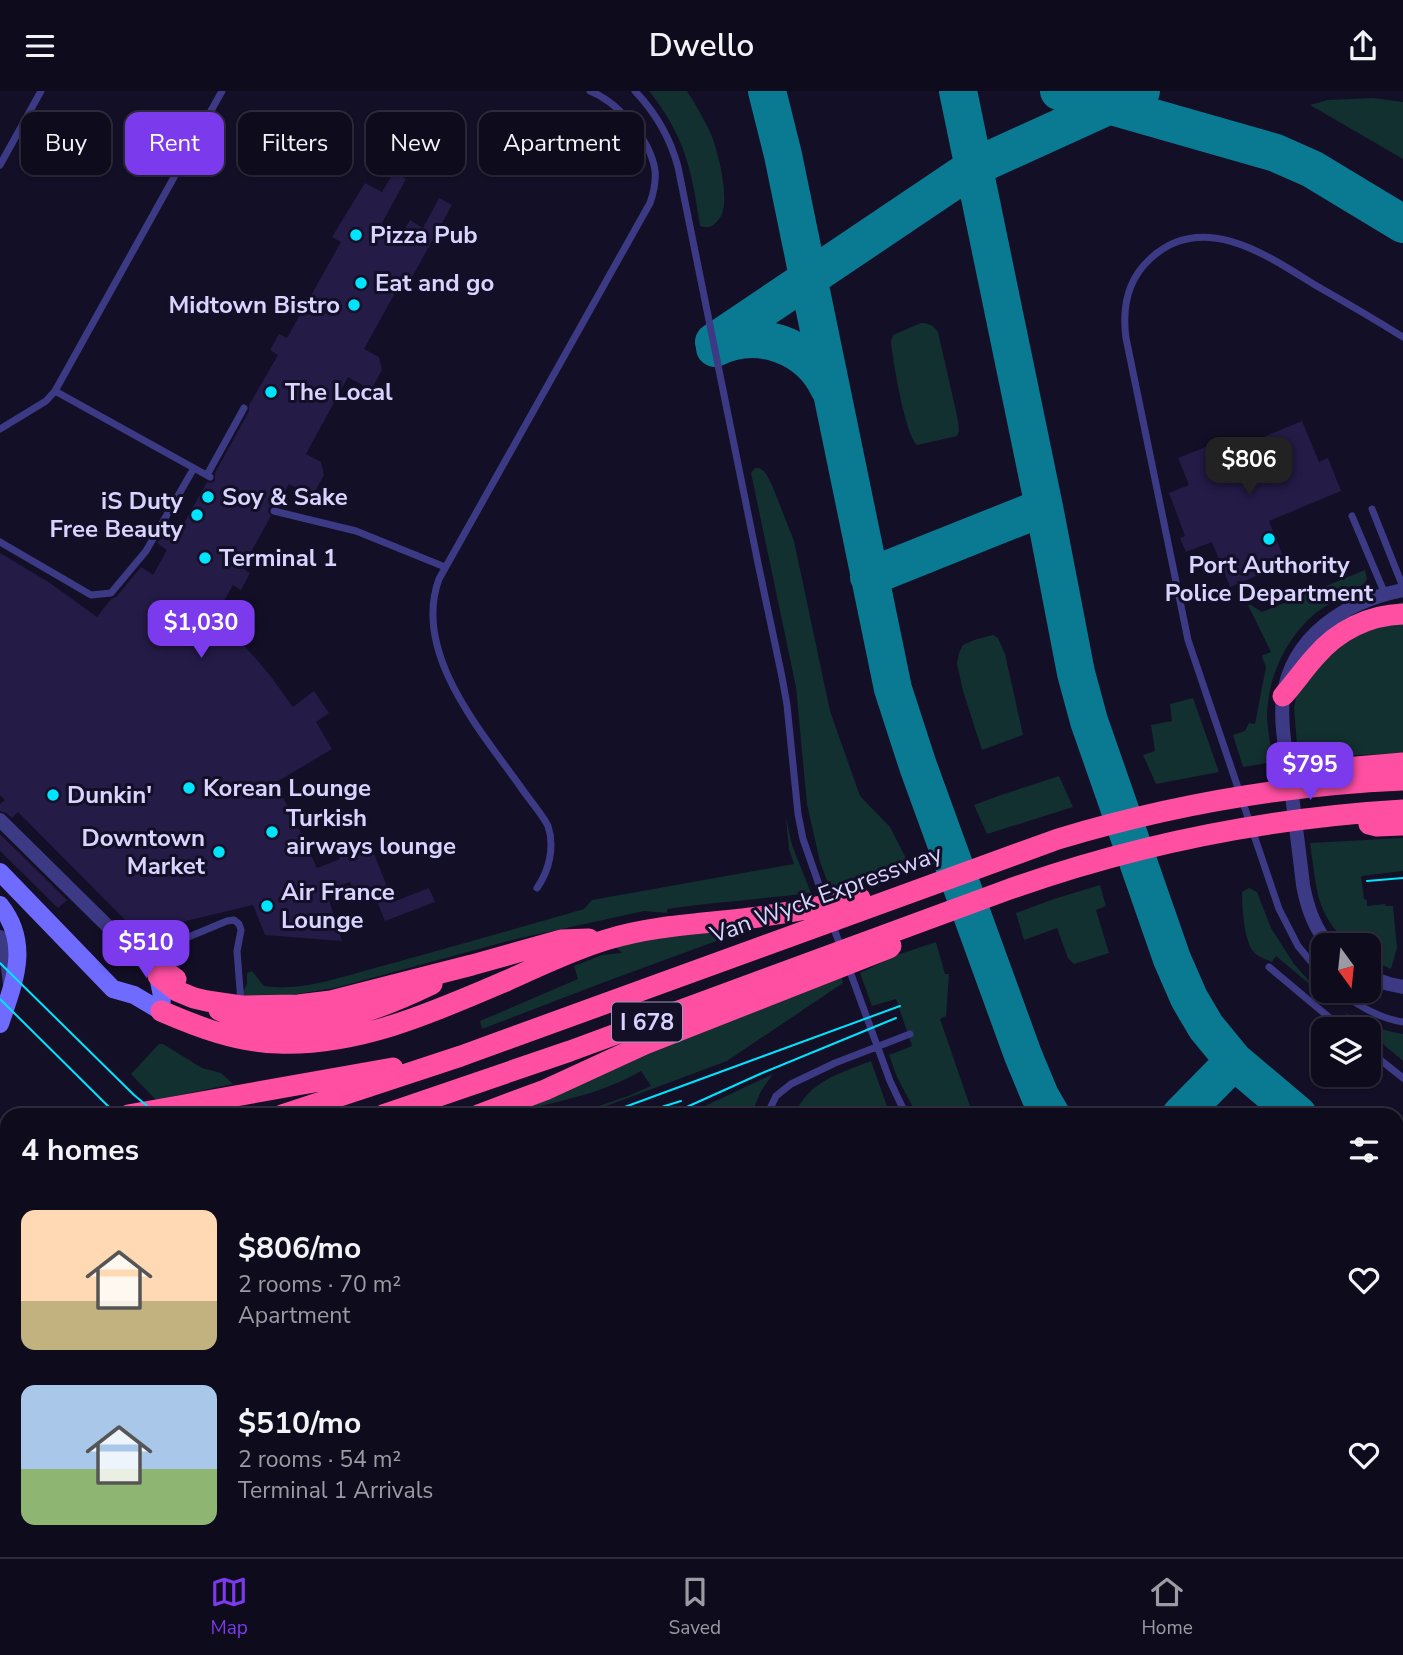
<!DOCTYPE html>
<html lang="en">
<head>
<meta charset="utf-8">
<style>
	:root { --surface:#0e0b1c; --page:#171425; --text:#f1f3f6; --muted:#9b9ba3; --line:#2e2b3b; --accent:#7c3aed }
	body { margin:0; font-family:"Nunito Sans",sans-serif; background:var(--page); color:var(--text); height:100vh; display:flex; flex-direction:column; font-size:26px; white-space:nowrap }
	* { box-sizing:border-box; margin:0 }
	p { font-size:23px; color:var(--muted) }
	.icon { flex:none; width:38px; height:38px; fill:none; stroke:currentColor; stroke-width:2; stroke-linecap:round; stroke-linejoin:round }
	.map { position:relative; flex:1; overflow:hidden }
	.panel { position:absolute; left:0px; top:1017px; width:1404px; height:450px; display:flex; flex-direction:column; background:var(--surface); border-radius:21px 21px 0 0; box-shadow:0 2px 5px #0004,0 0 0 2px var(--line) }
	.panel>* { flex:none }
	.top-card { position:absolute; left:21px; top:21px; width:700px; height:63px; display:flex; gap:14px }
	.needle { width:46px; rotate:165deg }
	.tools { position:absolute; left:1311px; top:842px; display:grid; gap:14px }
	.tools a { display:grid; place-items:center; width:70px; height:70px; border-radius:14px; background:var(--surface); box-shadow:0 2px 5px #0004,0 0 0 2px var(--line); font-size:35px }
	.price { position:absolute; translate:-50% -60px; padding:0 16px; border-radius:14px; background:var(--accent); color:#fff; font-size:23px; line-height:46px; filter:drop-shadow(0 2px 4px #0008) }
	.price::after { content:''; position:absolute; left:50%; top:42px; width:21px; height:16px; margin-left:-10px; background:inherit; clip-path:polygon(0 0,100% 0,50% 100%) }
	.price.selected { background:#222; color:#fff }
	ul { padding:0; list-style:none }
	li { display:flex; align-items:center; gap:21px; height:175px; padding:0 21px }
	li span { display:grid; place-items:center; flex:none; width:196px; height:140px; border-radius:14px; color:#555 }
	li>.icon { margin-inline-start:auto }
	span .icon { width:84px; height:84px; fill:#fffc; stroke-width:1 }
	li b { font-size:30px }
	h2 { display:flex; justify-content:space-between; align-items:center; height:84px; padding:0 21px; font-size:30px }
	.chip { padding:0 24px; border-radius:14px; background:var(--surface); box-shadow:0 2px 5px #0004,0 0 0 2px var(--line); font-size:24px; line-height:63px }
	.chip.selected { background:var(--accent); color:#fff }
	header { display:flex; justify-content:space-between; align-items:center; height:91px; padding:0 21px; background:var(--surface); font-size:32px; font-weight:600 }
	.menu { display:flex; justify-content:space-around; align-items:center; height:98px; border-top:2px solid var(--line); background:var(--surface); font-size:19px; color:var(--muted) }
	.menu a { display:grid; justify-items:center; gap:4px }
	.menu .selected { color:var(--accent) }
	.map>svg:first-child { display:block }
	.green { fill:#12302f }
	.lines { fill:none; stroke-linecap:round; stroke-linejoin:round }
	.taxiway { stroke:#0a7a92; stroke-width:38 }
	.building { fill:#241b47 }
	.street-tunnel { stroke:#312d47; stroke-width:14; stroke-dasharray:14 7; stroke-linecap:butt }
	.lane { stroke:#3d3a85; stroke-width:7 }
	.street { stroke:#3d3a85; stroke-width:14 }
	.secondary { stroke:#6f6bff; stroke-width:18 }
	.highway { stroke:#ff4fa3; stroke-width:21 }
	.tram { stroke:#00e5ff; stroke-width:2 }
	.poi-dot { fill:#00e5ff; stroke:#130f26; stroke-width:2.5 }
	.labels { text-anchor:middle; stroke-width:6; stroke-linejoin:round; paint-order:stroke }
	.shield { fill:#130f26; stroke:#9e99be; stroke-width:2 }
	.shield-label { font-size:23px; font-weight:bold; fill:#d9d4ff }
	.poi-label { font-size:24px; font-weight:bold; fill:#d9d4ff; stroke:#130f26; text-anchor:start }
	.street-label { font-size:24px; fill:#d9d4ff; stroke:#130f26 }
</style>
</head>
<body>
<header><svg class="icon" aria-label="menu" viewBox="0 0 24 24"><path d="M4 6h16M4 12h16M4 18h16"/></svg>Dwello<svg class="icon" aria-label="share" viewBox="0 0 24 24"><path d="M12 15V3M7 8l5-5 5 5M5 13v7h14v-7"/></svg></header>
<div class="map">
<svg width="1403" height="1466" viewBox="0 0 1403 1466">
	<rect width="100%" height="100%" fill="#130f26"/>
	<path class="green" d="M649,0H687C696,14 704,28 711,43C718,60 732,114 719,128C714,135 709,138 700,135C692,80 685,45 649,0Z
		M1373,7L1403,11V68L1310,14L1328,9Z
		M921,232C929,232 933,234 938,241L958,329L959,340L957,345L917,354C905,343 893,270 891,251L893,244Z
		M755,377H759L765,381L772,394L794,450L830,620L860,705L890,736L909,773L871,786L830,798L820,771L807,713L796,596L751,382Z
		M1365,479L1367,488L1364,493C1349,503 1332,510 1317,521C1286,546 1267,587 1267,627C1268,642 1271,656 1273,671L1243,676L1233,644L1245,640L1249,632L1255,633L1266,576L1262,566L1263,564L1271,561L1248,514H1251L1262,521Z
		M1403,511V662L1298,667L1294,616L1300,587L1376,518Z
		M993,544L998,547L1005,563L1023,644L982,659L963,600L957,573L959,562L963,554L974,549Z
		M1193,607L1219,681L1156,693L1143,664L1155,660L1151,634L1172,630L1170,613Z
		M1059,685L1073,716L987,743L974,714L998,705Z
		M786,727L792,754L811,802C763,808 715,811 667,818V822L644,820L516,848L335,897L284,905L242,904L247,892V882L252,880L264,895C305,901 346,884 386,874C452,856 518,837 584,818L592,809L794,773L789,758Z
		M1403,747V780L1361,785L1364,808L1367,809V815L1385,813L1386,815H1393L1397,857L1391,878L1369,868L1368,854H1350C1314,822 1317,796 1310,752Z
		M1100,794L1106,815L1096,819L1109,862L1074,873L1068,867L1057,837L1024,849L1016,822L1054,808Z
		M1249,797L1257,801L1271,837L1294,873L1319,901L1276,865L1272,871C1265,868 1256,865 1252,859C1244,847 1242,814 1242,801Z
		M737,837L740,839L738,842L602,892L482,938L480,930L578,888L574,875L602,864L622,862L615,855L660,846Z
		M936,851L945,883H949L946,925L940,928L973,1024H917L916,1022L897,986L889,964L912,955L896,908L872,915L860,882L897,864Z
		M840,883L843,892L727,970L582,1024H573L628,1005L651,995L641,980C605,1001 566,1009 526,1018L656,953Z
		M1344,921C1363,931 1381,940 1403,943V970L1369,941L1368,938H1365Z
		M159,953H163L202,977L221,982L233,993L156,1009L131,983Z
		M871,970L890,1024H794C810,989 839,983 871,970Z
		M773,983L761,1000L751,1024H686Z"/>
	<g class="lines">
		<path class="taxiway" d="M767,0L783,64L893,598L918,675L1023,964L1040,1005L1051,1024
			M958,0L1044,416L1076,582L1089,630L1172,868L1189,907L1206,936L1234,970L1298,1024
			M1059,0L1276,62L1312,78L1403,133
			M714,251L974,76L1141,0
			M715,257C757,236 809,254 829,297
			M869,486L1044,416
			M1181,1024L1234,970
			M1396,1106L1403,1111
			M1396,1326L1403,1319"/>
	</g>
	<path class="building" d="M394,81L406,88L382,132L400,147L410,129L423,137L439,107L452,114L406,197L400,193L364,258L379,266L382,279L371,299L348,286L306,363L321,371L324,384L312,406L289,393L277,414H273L269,416L268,421L271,425L242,477L250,482L241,499L233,494L220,517L231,532L227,535L269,583L293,616L314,600L329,622L316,631L332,658L275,692L293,725L317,777L340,768L338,762L362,753L364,759L371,755L393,811L429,797L435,811L385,830L371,796L354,802L350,791L326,800L342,850L265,844L253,814L161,836L146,850L18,721L12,727L6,722L0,720V713L5,709L0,704V462L50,492L97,526L111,508L116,506L141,476L153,484L167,459L157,452L167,435L177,440L182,431L184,432L207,391L211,392L215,390V382L249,320V314L278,264L270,259L279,243L287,247L341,151L332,146L365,92L382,101Z
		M1302,330L1319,371L1328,367L1341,400L1269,430L1286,473L1230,496L1212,451L1186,461L1180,447L1185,445L1169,402L1189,394L1178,367L1230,346L1235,358Z
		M0,743L67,809L58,817L0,760Z"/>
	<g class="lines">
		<path class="street-tunnel" d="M241,1466L247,1460"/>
		<path class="lane" d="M635,0C656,22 670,46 678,76L759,477L782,586L787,614L798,723L803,748L825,811
			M0,74L41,0
			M55,300L210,386
			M0,338L46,310L55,300L222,0
			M207,384L244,317
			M1372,418L1403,496
			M274,420L356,440L445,476
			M1352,425L1385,503
			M0,451L91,504L111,502L146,460L194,377
			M537,797C549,780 555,756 548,735C543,724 527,706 520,695C480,639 412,561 439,488L650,112C654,101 656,90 655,79C650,48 618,11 590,0
			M832,832L841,857
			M156,868L160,867L186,847L227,830L234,829L239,833L241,839L237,860L241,911
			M848,875L890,990L906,1024
			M1269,876L1343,938
			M1323,885L1298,855L1279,818L1188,549L1126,247C1122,217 1127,189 1150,168C1202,119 1267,164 1315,194C1345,211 1374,228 1403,246
			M1338,900C1358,914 1378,927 1403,931
			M1368,959L1403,987
			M767,1024L776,1005L791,993L835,972L910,943
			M0,1240L7,1237
			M0,1273L7,1270
			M1370,1460L1378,1466
			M292,1466L298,1460
			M477,1466V1460
			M770,1466L771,1464
			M896,1466L903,1460
			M1140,1466L1147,1460"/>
		<path class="street" d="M0,729L150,877
			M0,846L7,869L10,893
			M1329,854C1314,837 1307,816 1303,794C1299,759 1294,723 1290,687C1286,661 1280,633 1283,607C1291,545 1346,510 1403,499
			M1368,886L1389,893L1403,896
			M211,1466L218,1460"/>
		<path class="secondary" d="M0,781L113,898L134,904L161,920L162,905L158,885
			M0,814C31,853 14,891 0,933
			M0,1205L7,1201
			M179,1466L186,1460"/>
		<path class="highway" d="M1283,605C1294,593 1304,578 1315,566C1337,540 1368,524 1403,523
			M1326,684L1356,676L1403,672
			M1369,733L1377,735L1403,734
			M147,867L176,888
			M158,885L177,900L194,907L207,910L241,915L298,914L331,910L472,874L561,849L589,848
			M219,919C286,955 370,923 432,893
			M161,920C198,936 237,951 278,952C358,955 434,921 506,890C540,875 574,858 609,848C655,834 703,833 750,827C787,822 824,815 860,807
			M128,1024L393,977
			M282,1024L461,965L1058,748C1171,714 1285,694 1403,689
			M383,1024L570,960L1007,799C1136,753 1266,727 1403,719
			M478,1024L545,999L645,953L889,857L891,855
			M0,1047L7,1045
			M0,1088L7,1087
			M0,1105L7,1103
			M0,1133L7,1132
			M0,1179L7,1176"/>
		<path class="tram" d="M1367,790L1403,787
			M0,872L134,1004L158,1024
			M0,908L117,1024
			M603,1024L900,915
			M636,1024L681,1010
			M669,1024L760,983L896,927
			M103,1466L111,1460
			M139,1466L145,1460"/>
	</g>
	<g class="poi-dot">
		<circle cx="356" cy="144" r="7"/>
		<circle cx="361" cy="192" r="7"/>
		<circle cx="354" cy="214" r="7"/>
		<circle cx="271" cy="301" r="7"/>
		<circle cx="208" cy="406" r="7"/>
		<circle cx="197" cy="424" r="7"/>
		<circle cx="1269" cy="448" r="7"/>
		<circle cx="205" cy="467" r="7"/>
		<circle cx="189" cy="697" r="7"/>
		<circle cx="53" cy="704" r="7"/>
		<circle cx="272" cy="741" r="7"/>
		<circle cx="219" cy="761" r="7"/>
		<circle cx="267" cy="815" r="7"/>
	</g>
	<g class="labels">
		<rect class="shield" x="612" y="911.5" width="70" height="39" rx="5"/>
		<g class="shield-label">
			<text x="647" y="939">I 678</text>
		</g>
		<g class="poi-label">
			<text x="370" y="152">Pizza Pub</text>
			<text x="375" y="200">Eat and go</text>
			<text x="340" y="222" text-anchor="end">Midtown Bistro</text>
			<text x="285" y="309">The Local</text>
			<text x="222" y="414">Soy &amp; Sake</text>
			<text x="183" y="418" text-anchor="end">iS Duty<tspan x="183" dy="28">Free Beauty</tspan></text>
			<text x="219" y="475">Terminal 1</text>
			<text x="1269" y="482" text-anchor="middle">Port Authority<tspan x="1269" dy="28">Police Department</tspan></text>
			<text x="203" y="705">Korean Lounge</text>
			<text x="67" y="712">Dunkin'</text>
			<text x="286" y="735">Turkish<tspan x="286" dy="28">airways lounge</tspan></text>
			<text x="205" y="755" text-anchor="end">Downtown<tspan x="205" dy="28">Market</tspan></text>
			<text x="281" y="809">Air France<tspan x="281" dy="28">Lounge</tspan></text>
		</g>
		<g class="street-label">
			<text transform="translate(826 803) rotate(-20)" y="8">Van Wyck Expressway</text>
		</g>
	</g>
</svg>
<div class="tools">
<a><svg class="needle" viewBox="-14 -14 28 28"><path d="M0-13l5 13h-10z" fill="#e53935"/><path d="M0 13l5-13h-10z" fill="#9b9ba3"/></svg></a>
<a><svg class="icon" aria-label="layers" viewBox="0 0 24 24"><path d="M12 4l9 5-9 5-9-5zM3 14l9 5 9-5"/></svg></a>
</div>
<b class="price selected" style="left:1249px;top:406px">$806</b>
<b class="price" style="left:201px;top:569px">$1,030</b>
<b class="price" style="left:1310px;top:711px">$795</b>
<b class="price" style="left:146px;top:889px">$510</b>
<div class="top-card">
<a class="chip">Buy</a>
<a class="chip selected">Rent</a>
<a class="chip">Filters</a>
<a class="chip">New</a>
<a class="chip">Apartment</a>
</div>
<section class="panel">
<h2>4 homes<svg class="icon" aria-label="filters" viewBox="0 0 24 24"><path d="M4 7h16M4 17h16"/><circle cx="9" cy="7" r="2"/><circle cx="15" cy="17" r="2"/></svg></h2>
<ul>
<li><span style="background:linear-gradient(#ffd9b3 65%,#c2b280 0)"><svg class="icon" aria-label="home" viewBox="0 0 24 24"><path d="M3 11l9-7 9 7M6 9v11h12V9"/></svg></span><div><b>$806/mo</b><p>2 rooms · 70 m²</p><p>Apartment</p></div><svg class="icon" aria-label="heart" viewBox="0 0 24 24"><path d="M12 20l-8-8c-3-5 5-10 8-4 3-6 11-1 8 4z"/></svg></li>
<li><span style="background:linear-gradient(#a9c7e8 60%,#8fb573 0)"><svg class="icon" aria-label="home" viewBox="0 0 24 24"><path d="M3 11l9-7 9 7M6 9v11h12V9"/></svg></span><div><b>$510/mo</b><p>2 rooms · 54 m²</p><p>Terminal 1 Arrivals</p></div><svg class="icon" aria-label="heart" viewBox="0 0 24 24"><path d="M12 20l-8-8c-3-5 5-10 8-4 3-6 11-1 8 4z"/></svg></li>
</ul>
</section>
</div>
<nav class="menu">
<a class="selected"><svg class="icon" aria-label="map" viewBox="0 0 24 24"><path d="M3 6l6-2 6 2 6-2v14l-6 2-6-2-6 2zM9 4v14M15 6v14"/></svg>Map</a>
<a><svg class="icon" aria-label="saved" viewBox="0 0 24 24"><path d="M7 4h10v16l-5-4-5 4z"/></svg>Saved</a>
<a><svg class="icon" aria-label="home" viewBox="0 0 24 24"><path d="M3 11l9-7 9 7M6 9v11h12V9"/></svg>Home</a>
</nav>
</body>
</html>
